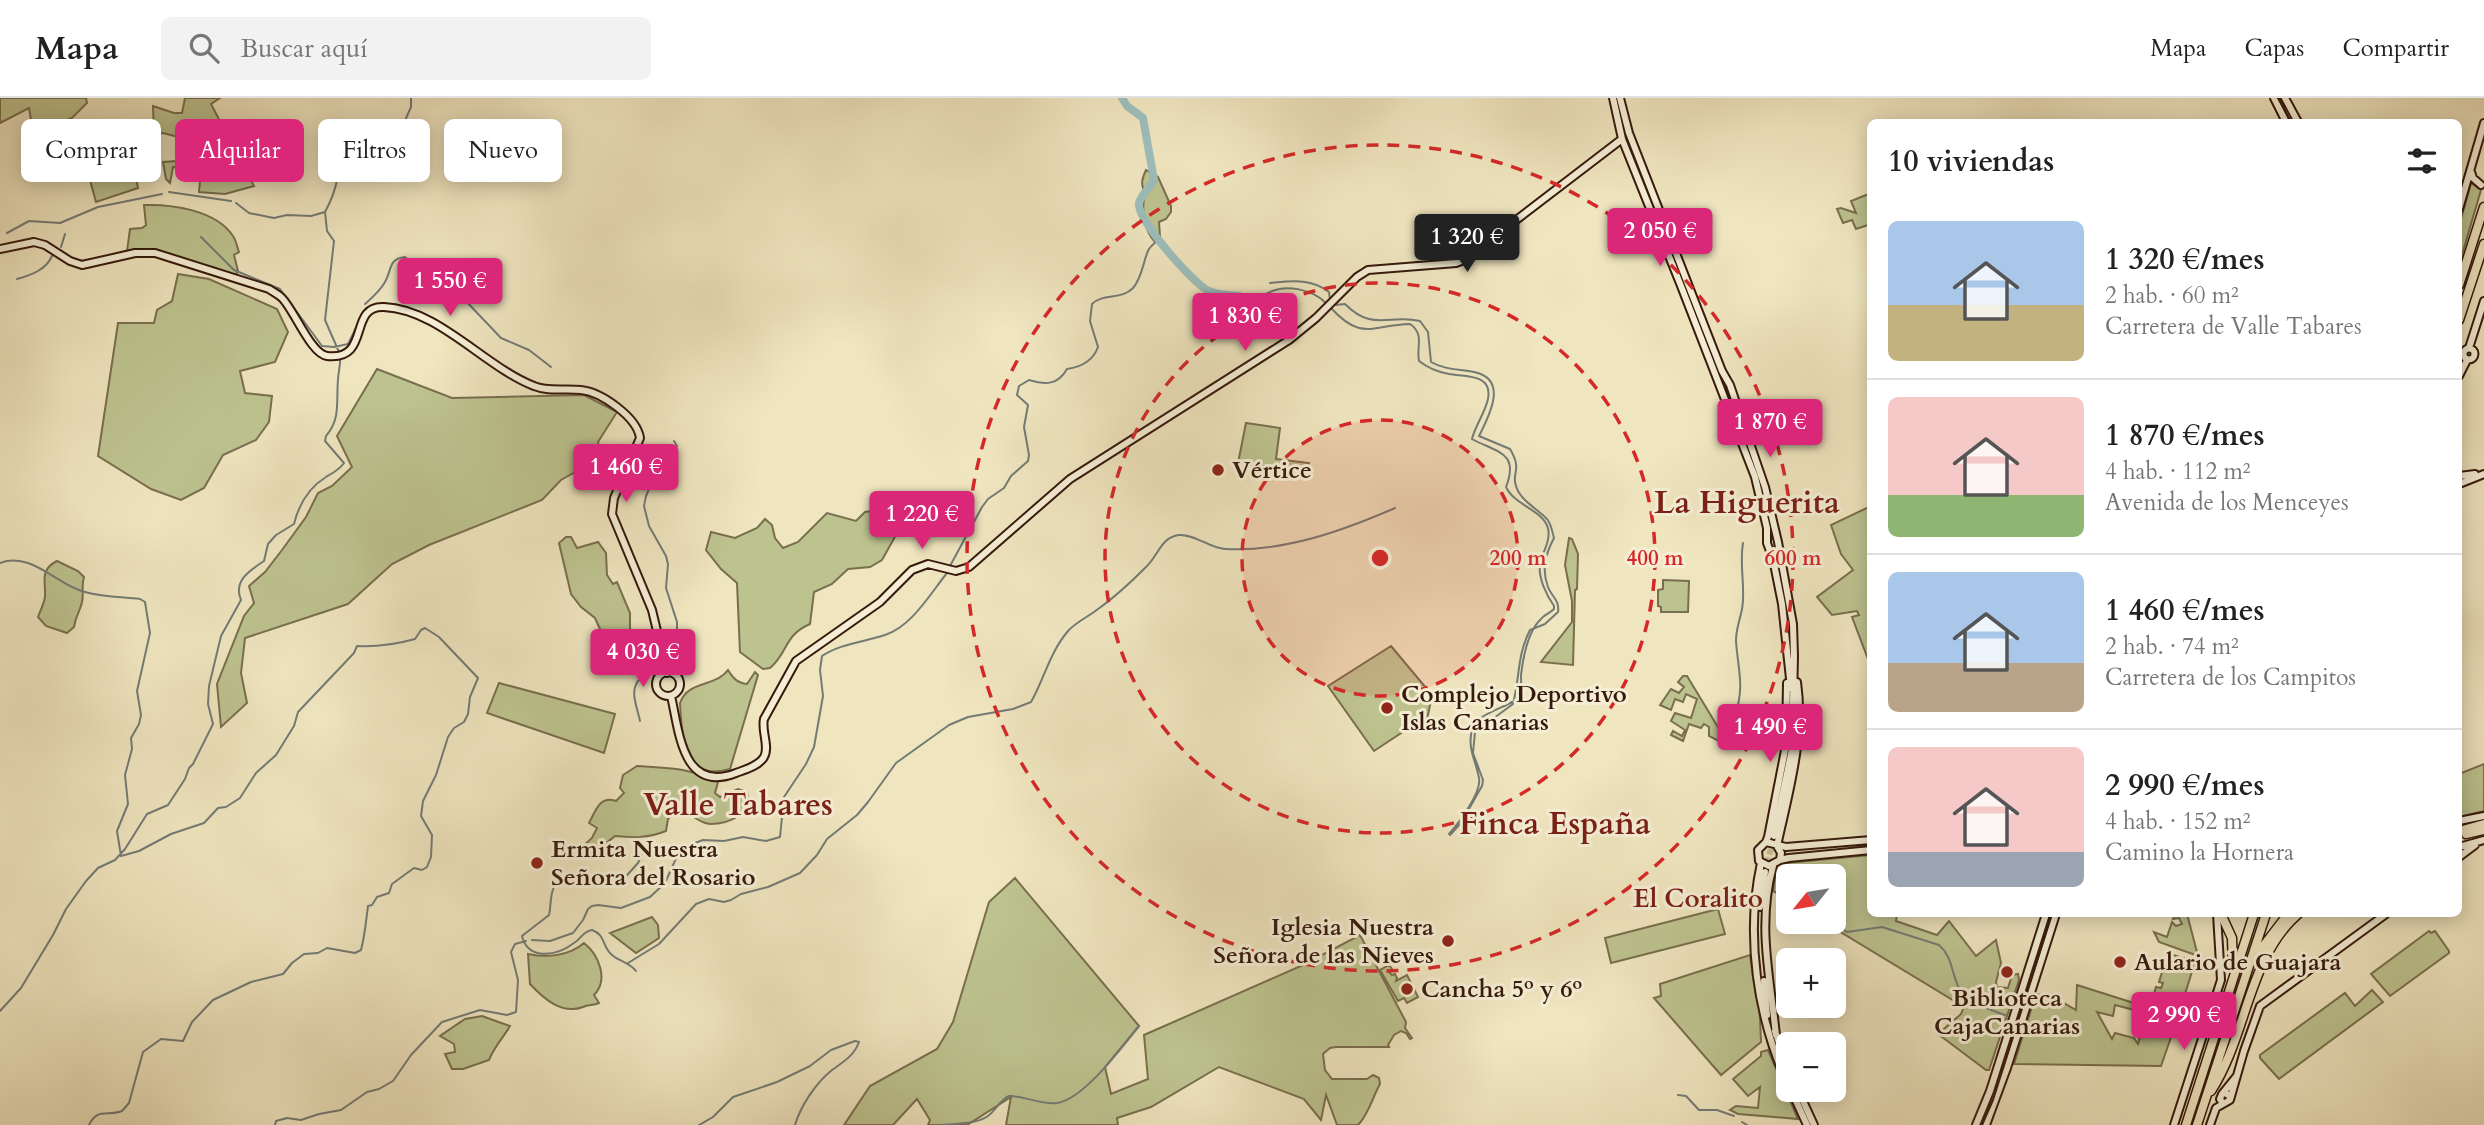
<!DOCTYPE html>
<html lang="es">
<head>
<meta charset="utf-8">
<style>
	:root { --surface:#fff; --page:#f2f2f2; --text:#222; --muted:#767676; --line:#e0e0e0; --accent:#db2777 }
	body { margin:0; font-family:Cardo,serif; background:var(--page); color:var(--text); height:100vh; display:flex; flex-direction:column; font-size:26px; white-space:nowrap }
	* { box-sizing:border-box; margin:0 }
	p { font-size:23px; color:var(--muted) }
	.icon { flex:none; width:38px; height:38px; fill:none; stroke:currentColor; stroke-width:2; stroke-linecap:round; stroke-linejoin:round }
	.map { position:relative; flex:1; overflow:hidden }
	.panel { position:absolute; left:1867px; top:21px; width:595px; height:798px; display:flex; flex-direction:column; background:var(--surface); border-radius:10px; box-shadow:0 4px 18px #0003 }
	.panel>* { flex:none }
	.guide { position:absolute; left:21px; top:21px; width:665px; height:63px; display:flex; gap:14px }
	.needle { width:46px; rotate:240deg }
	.tools { position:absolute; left:1776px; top:766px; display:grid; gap:14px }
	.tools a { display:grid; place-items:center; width:70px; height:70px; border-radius:10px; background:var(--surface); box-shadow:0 4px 18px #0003; font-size:35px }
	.price { position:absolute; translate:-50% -60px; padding:0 16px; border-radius:7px; background:var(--accent); color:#fff; font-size:23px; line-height:46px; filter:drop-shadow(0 2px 4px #0008) }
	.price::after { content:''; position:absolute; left:50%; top:42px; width:21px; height:16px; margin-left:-10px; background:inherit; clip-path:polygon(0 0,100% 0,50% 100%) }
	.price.current { background:#222; color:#fff }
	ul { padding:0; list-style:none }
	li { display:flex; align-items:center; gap:21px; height:175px; padding:0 21px }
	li+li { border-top:2px solid var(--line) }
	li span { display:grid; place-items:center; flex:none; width:196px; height:140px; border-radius:10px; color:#555 }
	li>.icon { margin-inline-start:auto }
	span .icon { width:84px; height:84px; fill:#fffc; stroke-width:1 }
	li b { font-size:30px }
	h2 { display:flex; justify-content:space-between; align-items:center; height:84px; padding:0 21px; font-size:30px }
	.chip { padding:0 24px; border-radius:10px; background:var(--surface); box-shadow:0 4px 18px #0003; font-size:24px; line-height:63px }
	.chip.current { background:var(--accent); color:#fff }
	header { display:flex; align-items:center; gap:42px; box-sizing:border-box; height:98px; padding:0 35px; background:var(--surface); border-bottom:2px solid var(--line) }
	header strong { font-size:33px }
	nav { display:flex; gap:38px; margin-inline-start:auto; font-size:24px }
	.search { width:490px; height:63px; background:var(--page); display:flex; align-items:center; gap:18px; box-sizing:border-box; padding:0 24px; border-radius:10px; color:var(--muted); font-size:26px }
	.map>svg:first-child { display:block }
	.green { fill:#bdc38f; stroke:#796e4e; stroke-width:2; fill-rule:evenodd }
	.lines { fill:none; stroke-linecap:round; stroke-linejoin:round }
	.stream { stroke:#737b75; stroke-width:2 }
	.river { stroke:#9dbdbb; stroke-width:8 }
	.secondary-tunnel { stroke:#cabc9b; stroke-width:6; stroke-dasharray:6 3; stroke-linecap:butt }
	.secondary-casing { stroke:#35190c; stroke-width:10 }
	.highway-casing { stroke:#35190c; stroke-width:11 }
	.secondary { stroke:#f5eed5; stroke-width:6 }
	.highway { stroke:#efe5bf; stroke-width:8 }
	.tram { stroke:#35190c; stroke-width:2 }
	.ring { fill:none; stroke:#d62828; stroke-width:3.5; stroke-dasharray:12 9 }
	.poi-dot { fill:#8f2418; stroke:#f5eed5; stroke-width:2.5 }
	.labels { text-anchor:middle; stroke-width:6; stroke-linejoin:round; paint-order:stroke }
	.poi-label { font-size:24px; font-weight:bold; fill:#35190c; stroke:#f5eed5; text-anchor:start }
	.neighbourhood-label { font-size:26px; font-weight:bold; fill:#7a1f14; stroke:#f5eed5 }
	.district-label { font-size:32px; font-weight:bold; fill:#7a1f14; stroke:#f5eed5 }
	.centre { fill:#d62828; stroke:#f5eed5; stroke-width:3.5 }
	.ring-label { font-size:21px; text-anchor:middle; font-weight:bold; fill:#d62828; stroke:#f5eed5; stroke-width:6; stroke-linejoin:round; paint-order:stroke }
</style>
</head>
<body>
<header>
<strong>Mapa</strong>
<div class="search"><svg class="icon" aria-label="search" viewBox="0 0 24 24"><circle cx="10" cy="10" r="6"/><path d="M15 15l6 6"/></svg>Buscar aquí</div>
<nav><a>Mapa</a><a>Capas</a><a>Compartir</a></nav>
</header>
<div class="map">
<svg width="2484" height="1027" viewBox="0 0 2484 1027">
	<rect width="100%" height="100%" fill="#efe5bf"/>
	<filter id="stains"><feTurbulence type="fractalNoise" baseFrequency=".00286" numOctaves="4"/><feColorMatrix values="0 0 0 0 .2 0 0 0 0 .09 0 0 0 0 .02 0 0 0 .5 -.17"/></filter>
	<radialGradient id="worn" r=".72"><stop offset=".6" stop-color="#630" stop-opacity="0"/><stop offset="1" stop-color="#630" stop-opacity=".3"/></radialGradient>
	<path class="green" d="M0,0H86L87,5L72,20L54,27V39L59,53L50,54L45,39L34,40L29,10L0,25Z
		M185,0H220L211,6L254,88L225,96L199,94L200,83L193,79V72L173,69L170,85L166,81L163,64L177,63L185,52L186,41L163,35L154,36L153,8L174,15H182Z
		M107,68L115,80L134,69L138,90L96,104L88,75Z
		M1146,72L1158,79L1171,108V114L1166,121L1159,124L1160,138L1155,144C1144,132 1142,114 1144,100C1145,86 1138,90 1146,72Z
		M2471,85L2481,92L2459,167V128Z
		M1871,95V126L1856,131L1852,122L1843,125L1837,111L1841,110L1856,115L1851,103Z
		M144,107C171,106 216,112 233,138C236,142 237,149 239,154L234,157L238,173L235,178L212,169L190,165L146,151L127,153L130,131L142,130L146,127Z
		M178,176L209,181L277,211L288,234L275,264L240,273L245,295L272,298L269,324L256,342L223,357L204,390L181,402L151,391L98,358L118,225H154L157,212L172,203Z
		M377,271L452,300L584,297L617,314L598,344L601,362L596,373L587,375L586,368L561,382L542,402L429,447L392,466L348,506L245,540L241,575L247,605L221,629L217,586L244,518L254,505L249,488L265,474L282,452L306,419L318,395L332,388L352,369L337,338Z
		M1246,325L1280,330L1276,361L1309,365L1307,374L1238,365Z
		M1871,408V569L1852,519L1859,517L1857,513L1832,517L1817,499L1853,472L1841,456L1831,427Z
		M884,411L897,416L901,428L882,462L870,469L848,471L832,486L814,494L810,526C784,537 788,555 770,570L763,571L740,554L737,485L721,471L706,452L711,434L735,440L757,430L765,421L772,427L775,440L783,450L798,444L827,415L856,423L865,414Z
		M566,439H571L577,450L598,444L606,455L607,477L613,486L617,484L630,515V537L624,539V555L610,553L595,520L581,509L571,496L559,445Z
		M1569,440L1572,441L1578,456L1577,491L1575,492L1573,567L1541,564L1572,524V503L1565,467Z
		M57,463L78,473L84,479C81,488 84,496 82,504C80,514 76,516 74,529L67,535L46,528L38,519C40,513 45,504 45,498C46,484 39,472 57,463Z
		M1663,482L1689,483L1688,514H1661V509L1658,508V492L1663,491Z
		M1391,548L1432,597L1427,622L1418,624L1374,653L1328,588Z
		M728,572C733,580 737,585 747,586L755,574L758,577L730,671C684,685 682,639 680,605C688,582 716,589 728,572Z
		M1683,578H1687L1730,649L1709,638V629L1704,626L1701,630L1689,626L1683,643L1671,637L1673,633L1682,638L1685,632L1671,623L1675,615L1691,620L1697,601L1686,596L1683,604L1675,601L1671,612L1660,607L1671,591L1679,595L1684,589L1678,584Z
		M499,585L615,616L604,655L487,615Z
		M2484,666V713L2459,719V676Z
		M637,668C669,670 687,669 718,684L715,695L720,699L738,691L747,694C753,716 729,726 710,726C697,725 691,714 679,711L668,721L666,733C648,740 634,740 615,738C605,746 596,756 582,749L592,740L597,730L589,725C596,712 600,697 616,703L624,695L620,690L623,677Z
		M1871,757V816H1897L1896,823L1937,837L1949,823L1976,858L1996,842L2001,865L1996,884L1997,889L2008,890L2012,877L2018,876L2019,882L1989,972H1986L1938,936L1961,916L1964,909L1824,824H1834V779H1788V801L1773,793L1776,774L1785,765Z
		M1015,780L1139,928L1105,969L1111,996L1148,981L1144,937L1303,867L1360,837L1406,924L1405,930L1412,940L1410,941L1406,935L1401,933L1394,937L1388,947L1389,949H1336L1330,950L1323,956L1325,972L1332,981H1367L1373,977L1379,980L1380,986C1372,1000 1369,1016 1358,1027H1337L1326,997L1321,1022L1304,1001L1219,969L1151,1009L1117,1020L1118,1027H1006L1011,999L967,1027H928L930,1022L917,1001L893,1027H844L870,988L937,951L953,924L989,804Z
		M1718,811L1725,836L1611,865L1605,840Z
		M2175,816H2187L2198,858L2159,844L2154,834L2167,839L2172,824L2176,828L2182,826L2179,820L2173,821Z
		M652,819L658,827L659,840L636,855L610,835Z
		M2429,833L2431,835L2435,833L2449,853V855L2390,898L2371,876Z
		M584,845C599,857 609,882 594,897L599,905C593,908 589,906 583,909C562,917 544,901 530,886L528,856C547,860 569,858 584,845Z
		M2167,855L2195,864L2180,912L2152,903L2156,889L2161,890L2163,885L2159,884L2163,871L2167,872L2168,867L2163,865Z
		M1750,857L1756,898L1759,897L1761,944L1721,977L1654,900L1661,898L1660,886Z
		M1389,867L1392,871L1389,874L1392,877L1395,876L1397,880L1396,883L1407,877L1418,899L1407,905L1404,900L1398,903L1380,872Z
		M2077,887L2178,919L2161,968L2014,966L2036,896L2057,901L2076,912ZM2115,907L2146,915L2138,946L2134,940L2115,935L2112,941L2097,914L2113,918Z
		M2372,892L2383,904L2279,981L2260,960V957L2345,895L2355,908Z
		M482,918L510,928C503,940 494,949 489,962L463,971H452L445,956L455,954L454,946L440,938L465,921Z
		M1768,952L1798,1021L1738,1016L1730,1012L1736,1008L1758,1010L1760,989L1748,998L1733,981L1761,958V954Z"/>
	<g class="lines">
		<path class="stream" d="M169,94L231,103
			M236,105L249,115L274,120L287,117L311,118L325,114C331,103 335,93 337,82C340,70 339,60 345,49L360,41L369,44L378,52L395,45L411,9V0
			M325,114L327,133L334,143L325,222L339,254
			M7,135L29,123L60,125L98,109L162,96
			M201,139L234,172L280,191L322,248L334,249L348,246L365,212
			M61,149L65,136
			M17,181C31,177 46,172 52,158
			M1270,185C1292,183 1311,180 1329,194L1330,202L1335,207L1345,206C1373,234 1388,216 1420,223L1428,234L1431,264C1445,272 1459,271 1474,274C1509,281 1489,318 1479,338L1510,351C1523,373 1511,374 1516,388C1520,402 1536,410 1546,420C1551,424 1552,433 1554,440C1546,455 1541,471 1548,489C1551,498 1560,502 1558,514L1545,526L1530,532C1517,557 1520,579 1513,606L1475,634L1473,655L1483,682L1482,688L1461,725L1450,737
			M1239,198C1244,201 1249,205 1255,204C1260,203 1264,197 1268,195C1286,185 1313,192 1326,205
			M365,206C373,199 380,193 385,184C392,172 388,161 405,159L439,191L463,200L501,240L529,252L551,269
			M1330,209C1362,244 1371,227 1410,226C1425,236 1416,249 1419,263C1428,270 1437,274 1449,276C1464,279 1493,275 1488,301C1485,315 1475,328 1472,341C1495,354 1520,353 1506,389C1515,408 1543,412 1548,430C1551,444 1542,454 1540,467C1538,480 1547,498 1554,508V511C1550,515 1544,517 1541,521C1528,533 1523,560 1521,577C1521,584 1522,592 1519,598C1513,609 1479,612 1472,632C1467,650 1476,663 1479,680C1482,694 1459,725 1449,736
			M1731,404L1738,419
			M1743,445C1739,468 1746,491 1742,511C1740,522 1736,530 1736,543C1738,573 1745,587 1735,618L1760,642
			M0,465C32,453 58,488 85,494C103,499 122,499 140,501L145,504L150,535L137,593L141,617L139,626L131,640L132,651L125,677L128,706L117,733L121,758L139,753L171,736L204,725L218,710L226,709L240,700L256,675L276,657L294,628L298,614L354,555L357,548C376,549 397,546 415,541L421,532L425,530L439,539L478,580L470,599L468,616L464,624L454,630L448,639L436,677L423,703L421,718L432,737L431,759L427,769L422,772L414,770L392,786L389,795L377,799L372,807L368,808C366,823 365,837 361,852L355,855L327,850L318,855L304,856L292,865L283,876L251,884L213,902L192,924L183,943L161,941L143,954L129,1005L122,1013C107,1019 98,1009 89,1027
			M950,468L982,409L988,401L1004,390L1011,378L1028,363L1029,357L1024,329L1028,307L1017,297L1019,288L1029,282C1046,287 1058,287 1067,271C1081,269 1093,263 1098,249L1090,223L1092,206C1103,195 1122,202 1133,190C1142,180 1143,164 1148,153C1149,149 1156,144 1159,141
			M665,554L677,553V524L666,490L668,466L666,458L649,428L644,408L646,398L656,375L677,348L674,343
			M640,623C637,608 628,591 641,580C646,575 650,575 654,569L656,555H660
			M1778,772L1788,788
			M1834,818L1837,828L1847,834L1882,829L1939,847C1952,858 1951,873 1958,888C1967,905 1988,911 2005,917
			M532,842L550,843L573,835L583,822L588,811L592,808L598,807L621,810L650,799L665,785L678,756L687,748L703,742L724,743L743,739L766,743L780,739L784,699L806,666L814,649L823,598L820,572L822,558C840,546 863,544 885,537C912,528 930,496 947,475
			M628,865L659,846L696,806L709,801L724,804L731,802L741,796L768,789L800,775L817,757L827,741L857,717L868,704L896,665L949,627L968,619L1013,611L1031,604C1044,581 1050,554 1068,533C1076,524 1088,519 1098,511C1115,499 1131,484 1146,469C1158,458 1161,439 1179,437C1195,436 1209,450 1225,451C1284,454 1342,433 1395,410
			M636,873C629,864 620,864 612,857C602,849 606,837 592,832C583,833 581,841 574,845C557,858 528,863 522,838L549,817C551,809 550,796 554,789C564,771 605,784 620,785L638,765L645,750
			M0,913L21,890L53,837L66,811L86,783L98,770L115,762L125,751L147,716L168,707L185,681L189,670L193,666L213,626L208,606L209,588L221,538L241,502C233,483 249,473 264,463L268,446L276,437L294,426C299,406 308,390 326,379C333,375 339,372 344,365L325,343L326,338C341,321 336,303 338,282C338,274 341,267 340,259
			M1678,997L1686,998L1699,1012H1717L1734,1018
			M1742,1024L1747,1027
			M275,1027L276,1023L287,1020L301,1022L319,1016L341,1012L367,994L379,991L393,983L411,957L442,924L480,912L507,917L516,914L518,882L511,854L515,846L526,843
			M699,1027L713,1019L733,999L777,984L810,968L831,952L855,943L859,944C854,958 843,964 832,972C816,985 801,1007 795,1027
			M942,1027C956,1026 977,1026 988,1018C996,1012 999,1003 1009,998C1025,998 1041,1007 1057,1005C1084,1001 1122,949 1139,928"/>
		<path class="river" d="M1122,0L1127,8L1143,20L1154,82C1150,89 1141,97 1139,105C1136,121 1193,185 1207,192C1217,197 1229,197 1239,198"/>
		<path class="secondary-tunnel" d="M1765,774L1773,742"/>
		<defs>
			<path id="secondary" d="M1613,0L1622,41L1681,188L1755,379L1767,430V445L1773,461L1782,506L1791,590
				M1620,0L1629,35L1722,273L1730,287L1765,389L1778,444L1793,526L1794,558L1792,651L1774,738
				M2274,0L2286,24
				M2285,0L2298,24
				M2471,74L2473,80L2481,87
				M2459,111L2484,25
				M0,151L34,144L45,147L70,163L82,167L135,155H155L269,191C273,194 278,196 282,200C294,212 311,256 327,258C372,263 347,207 384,209C438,211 485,269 534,288C548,294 566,290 581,292C601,294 637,319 640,340L614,400L612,416L652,512L667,575
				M2469,250L2484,203
				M2463.5 256a5.5 5.5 0 1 1 11 0a5.5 5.5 0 1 1-11 0Z
				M2459,278L2467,262
				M2459,378L2475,376
				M2459,386L2484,376
				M656 586a12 12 0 1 1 24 0a12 12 0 1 1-24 0Z
				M1787,585L1786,647L1768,739L1766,744L1758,752L1759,763L1769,768L1780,762L1789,760L1871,752
				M671,598C679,632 682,696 736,675C744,672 759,668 764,659C770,649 761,633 764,621L796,563L880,504L912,472L928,466L956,473L969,469L1070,381L1289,242L1316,220L1357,179L1368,172L1456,165L1464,162L1622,41
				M2459,723L2484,718
				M1766,744L1786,749L1871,742
				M2459,749L2484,742
				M2459,759L2475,747
				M1780,762L1781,755L1777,748C1789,693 1805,640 1797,584
				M1761,765C1745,838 1757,919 1788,987
				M1773,768C1757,827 1770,878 1776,937
				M1760,809L1765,774
				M1764,883L1767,917
				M1775,933L1788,971
				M1791,992L1807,1027
				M1798,992L1814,1027
				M2223,995L2236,979
				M2223,1006L2220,1001L2222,996L2226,995L2230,999
				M1976,1027L1990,993L2046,816
				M1986,1027L2007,970L2056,816
				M2174,1027L2221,882L2217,816
				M2210,1027L2216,1010L2230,1002L2244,953L2260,908L2386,816"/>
			<path id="highway" d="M2459,187L2484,109
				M2459,222L2484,146
				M2459,733L2484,726
				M2466,736L2484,732
				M2221,816L2232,840L2233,869
				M2255,859L2288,816
				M2211,993C2247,938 2248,859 2298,816
				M2186,1027L2254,816
				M2197,1027L2266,816"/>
		</defs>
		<use href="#secondary" class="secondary-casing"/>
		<use href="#highway" class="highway-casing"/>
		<use href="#secondary" class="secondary"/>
		<use href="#highway" class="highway"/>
		<path class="tram" d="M2278,0L2291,24
			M1982,1027L1993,1002L2052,816"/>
	</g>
	<circle cx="1380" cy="460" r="138" fill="#d62828" fill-opacity=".12"/>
	<g class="ring">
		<circle cx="1380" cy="460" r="138"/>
		<circle cx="1380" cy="460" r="275"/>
		<circle cx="1380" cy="460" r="413"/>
	</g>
	<g class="poi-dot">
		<circle cx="1218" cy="372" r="7"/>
		<circle cx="1387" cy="610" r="7"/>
		<circle cx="537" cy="765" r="7"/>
		<circle cx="1448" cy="843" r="7"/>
		<circle cx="2120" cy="864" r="7"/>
		<circle cx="2007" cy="874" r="7"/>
		<circle cx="1407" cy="891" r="7"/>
	</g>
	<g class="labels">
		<g class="poi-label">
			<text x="1232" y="380">Vértice</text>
			<text x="1401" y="604">Complejo Deportivo<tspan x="1401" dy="28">Islas Canarias</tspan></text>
			<text x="551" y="759">Ermita Nuestra<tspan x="551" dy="28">Señora del Rosario</tspan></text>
			<text x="1434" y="837" text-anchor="end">Iglesia Nuestra<tspan x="1434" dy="28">Señora de las Nieves</tspan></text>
			<text x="2134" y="872">Aulario de Guajara</text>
			<text x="1421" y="899">Cancha 5º y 6º</text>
			<text x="2007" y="908" text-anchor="middle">Biblioteca<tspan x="2007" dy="28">CajaCanarias</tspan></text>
		</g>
		<g class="neighbourhood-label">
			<text x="1698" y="809">El Coralito</text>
		</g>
		<g class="district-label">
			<text x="1747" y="415">La Higuerita</text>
			<text x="738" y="717">Valle Tabares</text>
			<text x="1555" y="736">Finca España</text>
		</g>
	</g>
	<circle cx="1380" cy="460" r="10" class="centre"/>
	<g class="ring-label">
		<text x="1518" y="467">200 m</text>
		<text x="1655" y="467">400 m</text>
		<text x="1793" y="467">600 m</text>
	</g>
	<rect width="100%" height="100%" filter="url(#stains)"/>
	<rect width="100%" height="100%" fill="url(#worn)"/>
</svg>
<div class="tools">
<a><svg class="needle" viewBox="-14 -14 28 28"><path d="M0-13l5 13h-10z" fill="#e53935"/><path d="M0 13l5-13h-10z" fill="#767676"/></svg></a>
<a>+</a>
<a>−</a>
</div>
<b class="price" style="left:1660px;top:170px">2 050 €</b>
<b class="price current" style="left:1467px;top:176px">1 320 €</b>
<b class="price" style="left:450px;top:220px">1 550 €</b>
<b class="price" style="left:1245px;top:255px">1 830 €</b>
<b class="price" style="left:1770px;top:361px">1 870 €</b>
<b class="price" style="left:626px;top:406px">1 460 €</b>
<b class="price" style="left:922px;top:453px">1 220 €</b>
<b class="price" style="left:643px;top:591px">4 030 €</b>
<b class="price" style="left:1770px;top:666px">1 490 €</b>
<b class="price" style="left:2184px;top:954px">2 990 €</b>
<div class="guide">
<a class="chip">Comprar</a>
<a class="chip current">Alquilar</a>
<a class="chip">Filtros</a>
<a class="chip">Nuevo</a>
</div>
<section class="panel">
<h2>10 viviendas<svg class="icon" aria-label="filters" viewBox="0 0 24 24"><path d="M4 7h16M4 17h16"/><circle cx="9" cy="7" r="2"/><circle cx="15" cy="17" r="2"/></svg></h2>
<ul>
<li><span style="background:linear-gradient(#a9c7e8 60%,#c2b280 0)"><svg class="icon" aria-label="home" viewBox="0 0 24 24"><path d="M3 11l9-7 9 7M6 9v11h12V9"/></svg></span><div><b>1 320 €/mes</b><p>2 hab. · 60 m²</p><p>Carretera de Valle Tabares</p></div></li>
<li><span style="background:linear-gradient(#f6c9c9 70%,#8fb573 0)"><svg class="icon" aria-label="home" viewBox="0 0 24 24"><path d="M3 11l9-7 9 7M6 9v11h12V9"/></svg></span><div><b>1 870 €/mes</b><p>4 hab. · 112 m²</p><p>Avenida de los Menceyes</p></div></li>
<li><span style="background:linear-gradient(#a9c7e8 65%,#b9a48a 0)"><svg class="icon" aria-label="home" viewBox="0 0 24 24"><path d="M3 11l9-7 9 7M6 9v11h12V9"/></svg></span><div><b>1 460 €/mes</b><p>2 hab. · 74 m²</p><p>Carretera de los Campitos</p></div></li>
<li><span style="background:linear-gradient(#f6c9c9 75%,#9aa5b1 0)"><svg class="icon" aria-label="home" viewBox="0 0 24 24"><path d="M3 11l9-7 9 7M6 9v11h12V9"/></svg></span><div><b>2 990 €/mes</b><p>4 hab. · 152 m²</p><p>Camino la Hornera</p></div></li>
</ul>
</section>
</div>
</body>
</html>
